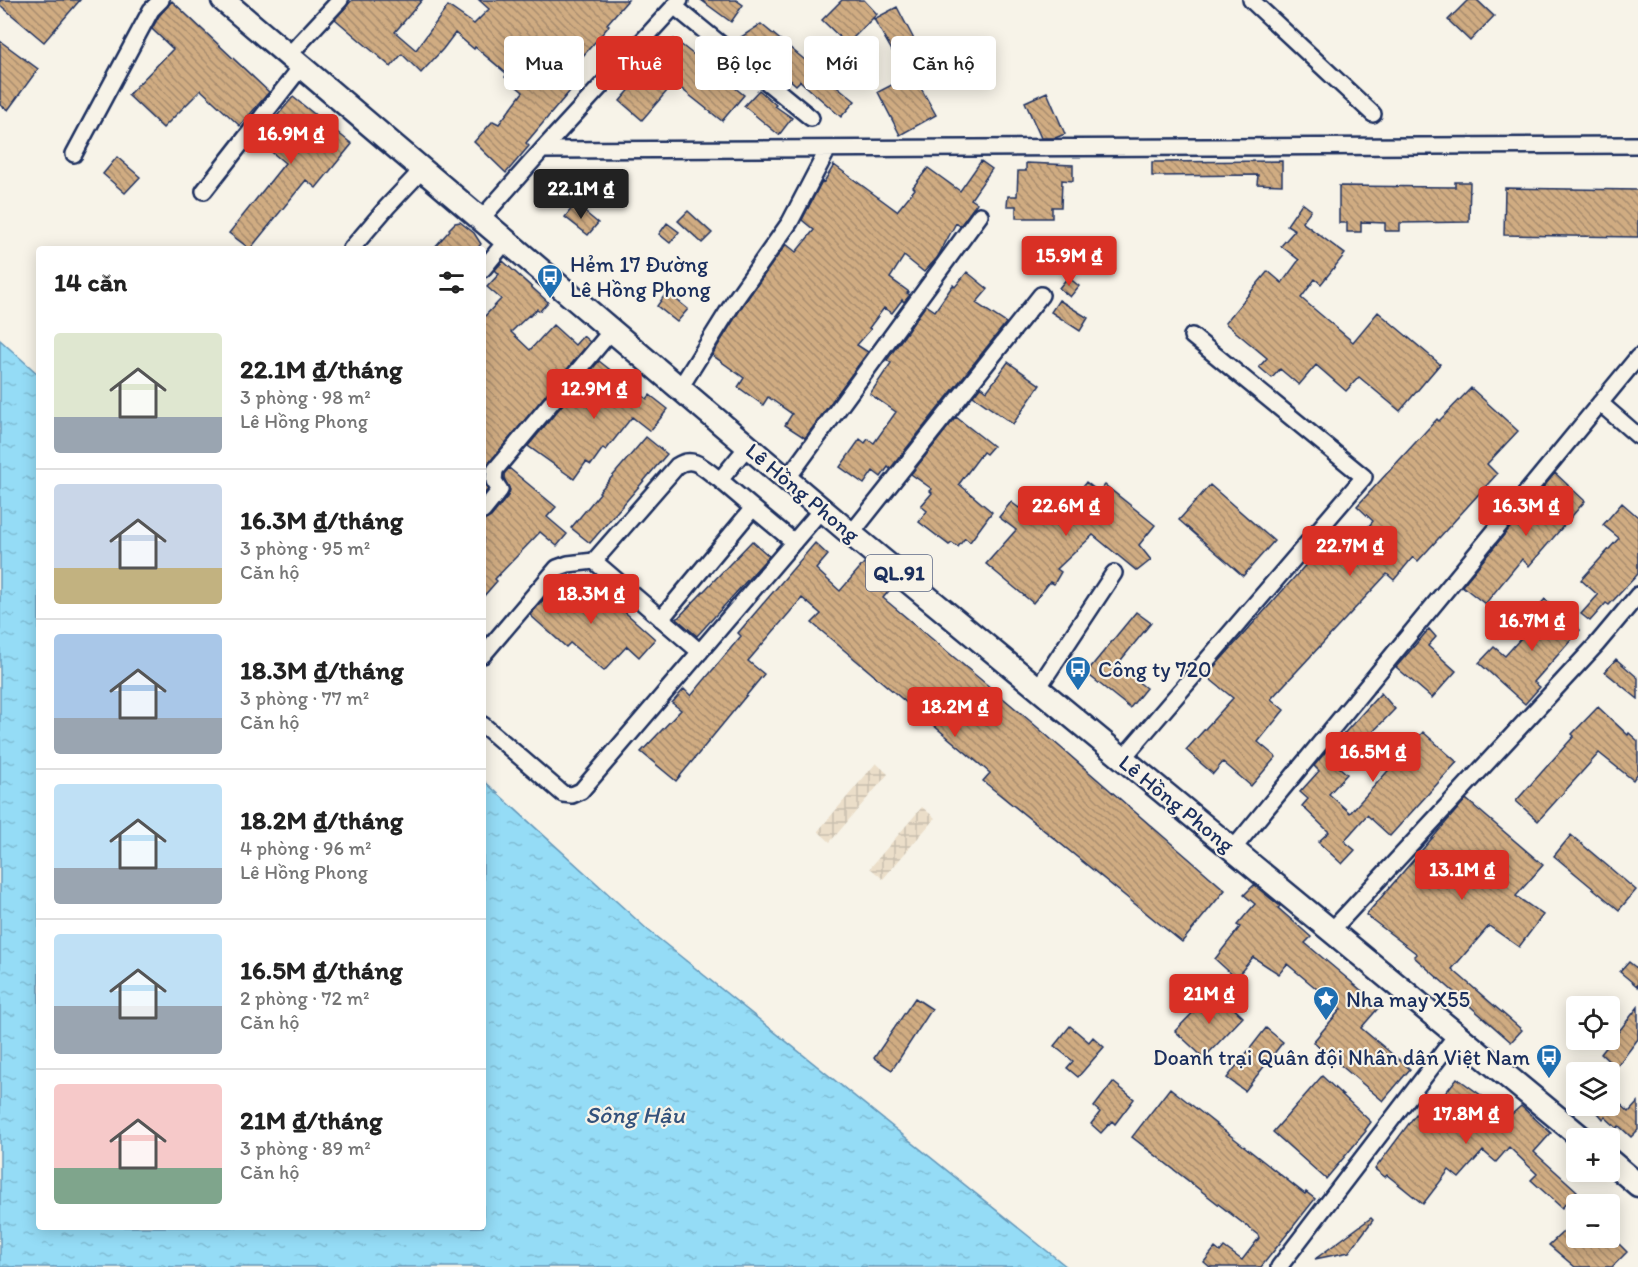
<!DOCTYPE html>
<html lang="vi">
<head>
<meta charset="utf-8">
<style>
	:root { --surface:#fff; --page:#f2f2f2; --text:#222; --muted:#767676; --line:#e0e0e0; --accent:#d93025 }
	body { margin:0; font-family:Itim,sans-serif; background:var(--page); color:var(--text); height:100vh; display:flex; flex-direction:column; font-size:22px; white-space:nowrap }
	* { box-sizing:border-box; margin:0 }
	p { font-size:20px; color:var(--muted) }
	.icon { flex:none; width:33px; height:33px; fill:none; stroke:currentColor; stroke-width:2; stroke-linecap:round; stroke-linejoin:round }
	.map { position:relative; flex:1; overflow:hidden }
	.panel { position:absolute; left:36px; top:246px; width:450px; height:984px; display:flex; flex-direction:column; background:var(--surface); border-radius:6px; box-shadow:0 3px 15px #0003 }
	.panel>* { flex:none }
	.guide { position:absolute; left:504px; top:36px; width:570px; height:54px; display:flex; gap:12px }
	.tools { position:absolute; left:1566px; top:996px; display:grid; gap:12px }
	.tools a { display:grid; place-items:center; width:54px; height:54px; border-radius:6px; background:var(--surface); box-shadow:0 3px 15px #0003; font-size:30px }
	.price { position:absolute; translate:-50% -51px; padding:0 14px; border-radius:6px; background:var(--accent); color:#fff; font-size:20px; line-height:39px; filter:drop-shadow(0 2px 3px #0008) }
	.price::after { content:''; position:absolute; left:50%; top:36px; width:18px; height:14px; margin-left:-9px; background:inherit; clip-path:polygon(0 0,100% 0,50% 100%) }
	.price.on { background:#222; color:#fff }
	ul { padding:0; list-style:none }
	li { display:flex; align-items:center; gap:18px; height:150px; padding:0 18px }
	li+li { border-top:2px solid var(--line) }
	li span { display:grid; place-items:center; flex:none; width:168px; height:120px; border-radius:6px; color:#555 }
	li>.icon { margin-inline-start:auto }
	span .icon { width:72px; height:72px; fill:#fffc; stroke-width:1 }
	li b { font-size:26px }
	h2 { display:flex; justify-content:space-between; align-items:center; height:72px; padding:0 18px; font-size:26px }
	.chip { padding:0 21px; border-radius:6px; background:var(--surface); box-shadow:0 3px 15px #0003; font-size:21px; line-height:54px }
	.chip.on { background:var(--accent); color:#fff }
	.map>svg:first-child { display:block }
	.industrial { fill:url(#industrial-grid) }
	.water { fill:url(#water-ripples); stroke:#6497b9; stroke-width:1.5 }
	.building { fill:url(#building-back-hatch); stroke:#1b2f5e; stroke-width:1.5 }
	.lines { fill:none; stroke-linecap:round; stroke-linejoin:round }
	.minor-casing { stroke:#1b2f5e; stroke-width:20 }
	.highway-casing { stroke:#1b2f5e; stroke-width:27 }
	.minor { stroke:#f7f3e8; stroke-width:15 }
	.highway { stroke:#f7f3e8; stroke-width:22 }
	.labels { text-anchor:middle; stroke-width:4.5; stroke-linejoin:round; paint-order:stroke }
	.shield { fill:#f7f3e8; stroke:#5d6a87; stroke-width:1.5 }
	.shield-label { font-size:21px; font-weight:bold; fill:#1b2f5e }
	.poi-label { font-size:22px; fill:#1b2f5e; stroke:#f7f3e8; text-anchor:start }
	.street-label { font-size:22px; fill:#1b2f5e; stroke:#f7f3e8 }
	.water-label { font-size:24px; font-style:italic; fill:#33527c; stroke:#f7f3e8 }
</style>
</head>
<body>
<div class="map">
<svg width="1638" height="1267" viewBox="0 0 1638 1267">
	<defs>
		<pattern id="industrial-grid" width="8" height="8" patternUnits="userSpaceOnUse" patternTransform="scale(1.5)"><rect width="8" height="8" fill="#ebdec9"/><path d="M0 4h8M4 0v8" fill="none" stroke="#c9bfaf"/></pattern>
		<pattern id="water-ripples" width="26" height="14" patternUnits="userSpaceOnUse" patternTransform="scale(1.5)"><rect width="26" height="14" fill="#95dcf6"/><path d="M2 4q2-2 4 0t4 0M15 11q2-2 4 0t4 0" fill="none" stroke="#80bdd5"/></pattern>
		<pattern id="building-back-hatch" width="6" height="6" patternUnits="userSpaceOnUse" patternTransform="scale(1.5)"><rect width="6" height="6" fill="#d0ac82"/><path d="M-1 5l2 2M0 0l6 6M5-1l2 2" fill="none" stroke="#a88c6e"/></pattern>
	</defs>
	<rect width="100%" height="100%" fill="#f7f3e8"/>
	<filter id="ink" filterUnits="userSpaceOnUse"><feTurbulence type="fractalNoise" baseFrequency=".0167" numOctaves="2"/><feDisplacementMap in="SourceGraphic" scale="12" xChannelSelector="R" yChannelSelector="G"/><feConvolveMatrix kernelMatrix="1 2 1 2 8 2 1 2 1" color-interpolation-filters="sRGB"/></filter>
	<g filter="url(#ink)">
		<path class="industrial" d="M876,763L888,774L830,842L818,831Z
			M922,807L935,818L883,879L870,868Z"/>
		<path class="water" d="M0,340L39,375V1227H483V780L649,931L1067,1267H0Z"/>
		<path class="building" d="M0,0H80L44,42L0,5Z
			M352,0H422L395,32L416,50L448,6L474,24L489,9L479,0H628L607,24L609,26L561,81L570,91L526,143L529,146L506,173L474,142L493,121L499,124L523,92L505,77L507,74L475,47L474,49L455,33L443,49L421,73L402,54L391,67L335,19Z
			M701,0H736L743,5L731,22Z
			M842,0H864L877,14L847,44L822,20Z
			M1468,0H1477L1494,16L1470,41L1448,20Z
			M172,1L269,92L240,126L201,90L163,128L128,95L173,49L152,29L159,16Z
			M897,7L928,66L906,75L874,19Z
			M761,24L855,101L841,117L800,81L796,85L741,37Z
			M674,39L744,95L722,121L674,83L642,120L620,101Z
			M0,41L38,69L8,110L0,105Z
			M913,74L936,115L900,135L878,92Z
			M759,90L776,105L775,106L792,118L779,135L744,106Z
			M1047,92L1065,134L1055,138H1041L1025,102Z
			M293,97L352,144L316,188L306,180L250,249L229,233L285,163L257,140Z
			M117,157L140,177L125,193L103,174Z
			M981,161L992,169L971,199L977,203L960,226L956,223L937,258L924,272L904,256L890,278L909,292L907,293L910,295L904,302L902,300L892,313L884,308L869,328L871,329L857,345L868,352L805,438L785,425L792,414L768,397L763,405L738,387L744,378L712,355L743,305L786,244L796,252L814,230L802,220L822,181L824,182L834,165L897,211L915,189L913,187L928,168L960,191Z
			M1282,161V185L1257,184L1258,175L1152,176V162Z
			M1026,163L1073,165V181L1062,180L1061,207H1052V218H1016V206H1007L1008,196H1017L1018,171H1026Z
			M1455,182H1470L1469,222L1400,223V231H1385V223L1361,222V232H1347V223H1339V186L1455,187Z
			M1505,188L1638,190V237L1504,235Z
			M1302,203L1311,210L1302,222L1345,254L1321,284L1315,279L1301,298L1353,342L1378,312L1440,364L1400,411L1359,377L1346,391L1316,365L1299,385L1280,369L1272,378L1259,367L1267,358L1225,323L1268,271L1282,283L1299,260L1281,246L1295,230L1287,225Z
			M575,204L598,223L588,235L565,217Z
			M688,211L712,233L702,243L678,221Z
			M460,222L474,233L481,244L477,249H433L450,230L449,229L455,223Z
			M667,223L679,232L670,243L659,234Z
			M503,261L548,302L540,311L537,309L530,316L529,315L511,332L530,350L553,325L575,345L583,336L590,342L488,464L484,480L488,489L483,496V318L501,299L487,287L499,274L495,270Z
			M967,272L988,289L976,303L1006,323L890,469L888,467L881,477L873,471L864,484L840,467L860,439L865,443L868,439L874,443L896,412L870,394L891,363L887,360L926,305L935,311L953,285L955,287Z
			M1068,277L1079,286L1070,297L1059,288Z
			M667,292L688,309L677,322L657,306Z
			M1059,300L1088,318L1080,331L1051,312Z
			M599,361L647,399L650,395L668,409L650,431L632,417L606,450L603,448L591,465L586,462L574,479L528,446Z
			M1008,362L1040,385L1013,424L973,396L981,386L987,391Z
			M1471,388L1518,431L1487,464L1497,474L1418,561L1413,557L1394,580L1387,574L1271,699L1284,710L1258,742L1276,757L1251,786L1223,762L1213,774L1186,750L1233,698L1206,676L1328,540L1345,555L1373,521L1357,506L1437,419L1439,421Z
			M956,417L993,446L986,454L983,452L959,484L992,512L970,542L965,538L958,547L952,543L949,545L919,522L927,511L921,506L932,493L930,491L932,489L911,474Z
			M646,437L667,454L590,543L571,528L600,493L599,492Z
			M509,468L556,507L547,517L567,534L557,546L540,532L495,579L497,581L483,597V521L491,517L508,496L510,490L504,478V474Z
			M1555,473L1585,501L1529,566L1522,559L1485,604L1462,586Z
			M1086,482L1099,492L1105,485L1155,525L1139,545L1151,560L1137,571L1093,535L1057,569L1061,572L1054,584L1050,582L1033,603L986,564L1016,530L999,517L1011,502L1019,508L1032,492L1067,519L1084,498L1078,493Z
			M1210,485L1274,541L1243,576L1179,520Z
			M1622,503L1638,517V574L1609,605L1606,603L1590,621L1581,614L1598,595L1581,580L1619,538L1603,525Z
			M752,541L769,556L697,636L677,619Z
			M815,543L828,555L816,569L840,591L864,563L893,586L883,598L1022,714L1225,890L1182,942L983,781L990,773L812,623L821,614L802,598L748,661L764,674L676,781L641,752L681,710L672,703L684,689L691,696L741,636L738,633Z
			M562,579L588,603L600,590L655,639L639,657L627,646L604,671L570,643L566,647L530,615Z
			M1545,599L1580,630L1534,682L1540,687L1525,704L1479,663L1494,647L1505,656L1539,618L1533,612Z
			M1136,612L1151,623L1117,665L1146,688L1130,708L1086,673Z
			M1429,629L1436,637L1428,646L1456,671L1432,698L1396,667Z
			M1616,659L1638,678V699L1605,672Z
			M1381,693L1395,709L1339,767L1347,774L1329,794L1350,813L1423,732L1457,762L1390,836L1367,815L1344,841L1355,850L1342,864L1318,842L1329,832L1302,806L1308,799L1300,792L1319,771L1314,766L1337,738L1339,739Z
			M1598,707L1628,735L1629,733L1638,741V773L1633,780L1599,753L1538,821L1516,801L1574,736L1572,734Z
			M1466,799L1543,865L1516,896L1543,915L1519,947L1489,926L1452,969L1522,1030L1511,1042L1414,957L1417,954L1366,915Z
			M1571,835L1636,890L1619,910L1554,856Z
			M1254,885L1280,906L1278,908L1311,937L1305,943L1380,1006L1361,1028L1410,1069L1383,1101L1313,1042L1341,1009L1287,964L1279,974L1253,957L1236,978L1215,959L1240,927L1237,925L1255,904L1244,895Z
			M1629,962L1638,969V987L1620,972Z
			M1212,993L1225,1005L1227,1002L1243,1017L1204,1058L1175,1031Z
			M915,998L932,1009L892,1070L874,1058Z
			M1638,1007V1039L1616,1068L1601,1054Z
			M1070,1026L1089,1042L1093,1037L1104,1047L1078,1077L1067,1068L1073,1061L1054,1046Z
			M1266,1028L1283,1042L1245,1091L1227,1078Z
			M1322,1076L1371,1122L1365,1130L1366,1131L1326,1179L1273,1132Z
			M1457,1078L1482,1096L1478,1101L1504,1121L1521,1106L1551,1133L1534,1152L1577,1191L1562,1208L1531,1180L1537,1174L1509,1147L1496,1162L1483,1151L1459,1178L1449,1170L1423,1204L1387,1175L1385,1177L1375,1169L1422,1106L1429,1111L1438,1098L1440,1100Z
			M1113,1082L1134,1099L1115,1124L1112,1121L1101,1133L1091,1124L1100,1112L1094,1107Z
			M1170,1088L1305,1194L1306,1192L1315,1199L1261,1267H1210L1204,1262L1215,1248L1220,1252L1224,1247L1242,1260L1259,1238L1258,1235L1132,1137Z
			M1638,1102V1130L1631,1137L1619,1126L1617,1128L1605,1117L1603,1119L1592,1106H1617L1619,1103L1629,1112Z
			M1371,1218L1373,1220L1349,1252L1315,1259Z
			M1576,1220V1238H1589L1596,1244L1610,1238V1235L1627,1252L1612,1267H1575L1549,1245Z"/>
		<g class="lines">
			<defs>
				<path id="minor" d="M1251,0L1373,114
					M674,6L811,118
					M288,56L340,0
					M542,150L680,0
					M74,154L151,10L161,0
					M204,191L301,67
					M481,219L542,150L1638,145
					M351,249L387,207L422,170
					M483,269L506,241
					M680,388L735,300L790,222L828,149
					M1600,403L1638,436
					M787,479L980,215
					M753,508L794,542
					M483,511L500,490L494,481L495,470L612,330
					M851,534L1041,295
					M594,561L700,652
					M661,619L753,508L720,480
					M483,655L557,568L568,564L594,561L677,466C694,454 705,470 720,480L748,446
					M1038,688L1114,573
					M483,725L563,794L572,795L581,791L822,509
					M1123,758L1364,477L1192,336
					M1233,849L1638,357
					M1332,930L1596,645L1638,595
					M1279,1267L1457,1034"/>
				<path id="highway" d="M223,0L851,534L1582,1138
					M1610,1161L1638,1185"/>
			</defs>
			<use href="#minor" class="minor-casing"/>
			<use href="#highway" class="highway-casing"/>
			<use href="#minor" class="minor"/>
			<use href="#highway" class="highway"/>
		</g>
	</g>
	<defs>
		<symbol id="bus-pin" viewBox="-11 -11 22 30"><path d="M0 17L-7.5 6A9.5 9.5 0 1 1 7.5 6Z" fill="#1f6fb2" stroke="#f7f3e8"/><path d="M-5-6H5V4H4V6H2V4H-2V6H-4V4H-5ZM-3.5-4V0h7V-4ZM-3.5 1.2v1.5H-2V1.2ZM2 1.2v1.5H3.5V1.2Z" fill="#fff"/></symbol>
		<symbol id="sight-pin" viewBox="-11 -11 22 30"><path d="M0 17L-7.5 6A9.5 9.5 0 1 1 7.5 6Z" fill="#1f6fb2" stroke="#f7f3e8"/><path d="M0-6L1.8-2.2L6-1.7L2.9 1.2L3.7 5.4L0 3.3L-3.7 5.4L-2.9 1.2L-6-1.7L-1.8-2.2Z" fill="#fff"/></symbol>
	</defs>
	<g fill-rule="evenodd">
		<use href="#bus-pin" x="535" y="262" width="30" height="40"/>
		<use href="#bus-pin" x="1063" y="654" width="30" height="40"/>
		<use href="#sight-pin" x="1311" y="984" width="30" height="40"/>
		<use href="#bus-pin" x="1534" y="1042" width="30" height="40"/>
	</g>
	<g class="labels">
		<rect class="shield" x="866" y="555" width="66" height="36" rx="4.5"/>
		<g class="shield-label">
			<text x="899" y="580">QL.91</text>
		</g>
		<g class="poi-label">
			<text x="570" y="272">Hẻm 17 Đường<tspan x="570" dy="25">Lê Hồng Phong</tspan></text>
			<text x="1098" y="677">Công ty 720</text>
			<text x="1346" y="1007">Nha may X55</text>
			<text x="1530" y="1065" text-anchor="end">Doanh trại Quân đội Nhân dân Việt Nam</text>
		</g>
		<g class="street-label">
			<text transform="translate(803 492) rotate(40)" y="8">Lê Hồng Phong</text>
			<text transform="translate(1177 803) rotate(39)" y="8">Lê Hồng Phong</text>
		</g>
		<g class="water-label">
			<text x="635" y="1123">Sông Hậu</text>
		</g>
	</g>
</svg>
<div class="tools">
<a><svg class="icon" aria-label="locate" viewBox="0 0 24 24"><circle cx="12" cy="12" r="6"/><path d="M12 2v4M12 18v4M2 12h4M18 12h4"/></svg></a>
<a><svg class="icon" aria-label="layers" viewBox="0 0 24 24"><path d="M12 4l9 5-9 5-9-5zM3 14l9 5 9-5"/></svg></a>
<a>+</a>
<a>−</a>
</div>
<b class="price" style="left:291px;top:165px">16.9M ₫</b>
<b class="price on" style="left:581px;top:220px">22.1M ₫</b>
<b class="price" style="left:1069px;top:287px">15.9M ₫</b>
<b class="price" style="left:594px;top:420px">12.9M ₫</b>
<b class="price" style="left:1066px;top:537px">22.6M ₫</b>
<b class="price" style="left:1526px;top:537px">16.3M ₫</b>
<b class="price" style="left:1350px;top:577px">22.7M ₫</b>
<b class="price" style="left:591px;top:625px">18.3M ₫</b>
<b class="price" style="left:1532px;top:652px">16.7M ₫</b>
<b class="price" style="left:955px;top:738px">18.2M ₫</b>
<b class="price" style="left:1373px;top:783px">16.5M ₫</b>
<b class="price" style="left:1462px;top:901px">13.1M ₫</b>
<b class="price" style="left:1209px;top:1025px">21M ₫</b>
<b class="price" style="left:1466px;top:1145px">17.8M ₫</b>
<div class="guide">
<a class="chip">Mua</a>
<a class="chip on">Thuê</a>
<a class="chip">Bộ lọc</a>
<a class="chip">Mới</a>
<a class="chip">Căn hộ</a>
</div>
<section class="panel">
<h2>14 căn<svg class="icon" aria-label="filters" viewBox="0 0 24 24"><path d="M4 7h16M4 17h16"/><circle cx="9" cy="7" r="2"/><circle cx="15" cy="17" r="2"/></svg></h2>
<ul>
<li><span style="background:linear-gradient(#dfe7d0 70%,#9aa5b1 0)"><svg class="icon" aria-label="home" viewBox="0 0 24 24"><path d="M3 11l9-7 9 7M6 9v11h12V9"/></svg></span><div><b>22.1M ₫/tháng</b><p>3 phòng · 98 m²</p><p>Lê Hồng Phong</p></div></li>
<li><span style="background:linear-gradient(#c9d6e8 70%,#c2b280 0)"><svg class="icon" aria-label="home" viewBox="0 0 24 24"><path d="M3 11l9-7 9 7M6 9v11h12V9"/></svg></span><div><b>16.3M ₫/tháng</b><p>3 phòng · 95 m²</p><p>Căn hộ</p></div></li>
<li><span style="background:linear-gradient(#a9c7e8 70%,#9aa5b1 0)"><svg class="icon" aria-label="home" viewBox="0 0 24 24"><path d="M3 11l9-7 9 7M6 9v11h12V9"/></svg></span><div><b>18.3M ₫/tháng</b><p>3 phòng · 77 m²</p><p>Căn hộ</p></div></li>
<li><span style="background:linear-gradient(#bfe0f5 70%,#9aa5b1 0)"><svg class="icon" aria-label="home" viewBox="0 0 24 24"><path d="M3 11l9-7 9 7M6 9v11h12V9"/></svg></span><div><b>18.2M ₫/tháng</b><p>4 phòng · 96 m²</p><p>Lê Hồng Phong</p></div></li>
<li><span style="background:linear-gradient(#bfe0f5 60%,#9aa5b1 0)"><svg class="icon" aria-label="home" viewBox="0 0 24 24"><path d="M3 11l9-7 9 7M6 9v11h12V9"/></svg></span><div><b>16.5M ₫/tháng</b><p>2 phòng · 72 m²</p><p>Căn hộ</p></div></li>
<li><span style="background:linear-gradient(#f6c9c9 70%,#7fa58c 0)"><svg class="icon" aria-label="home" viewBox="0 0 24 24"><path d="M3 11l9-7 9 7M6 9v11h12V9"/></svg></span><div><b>21M ₫/tháng</b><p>3 phòng · 89 m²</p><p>Căn hộ</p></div></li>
</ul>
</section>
</div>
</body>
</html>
